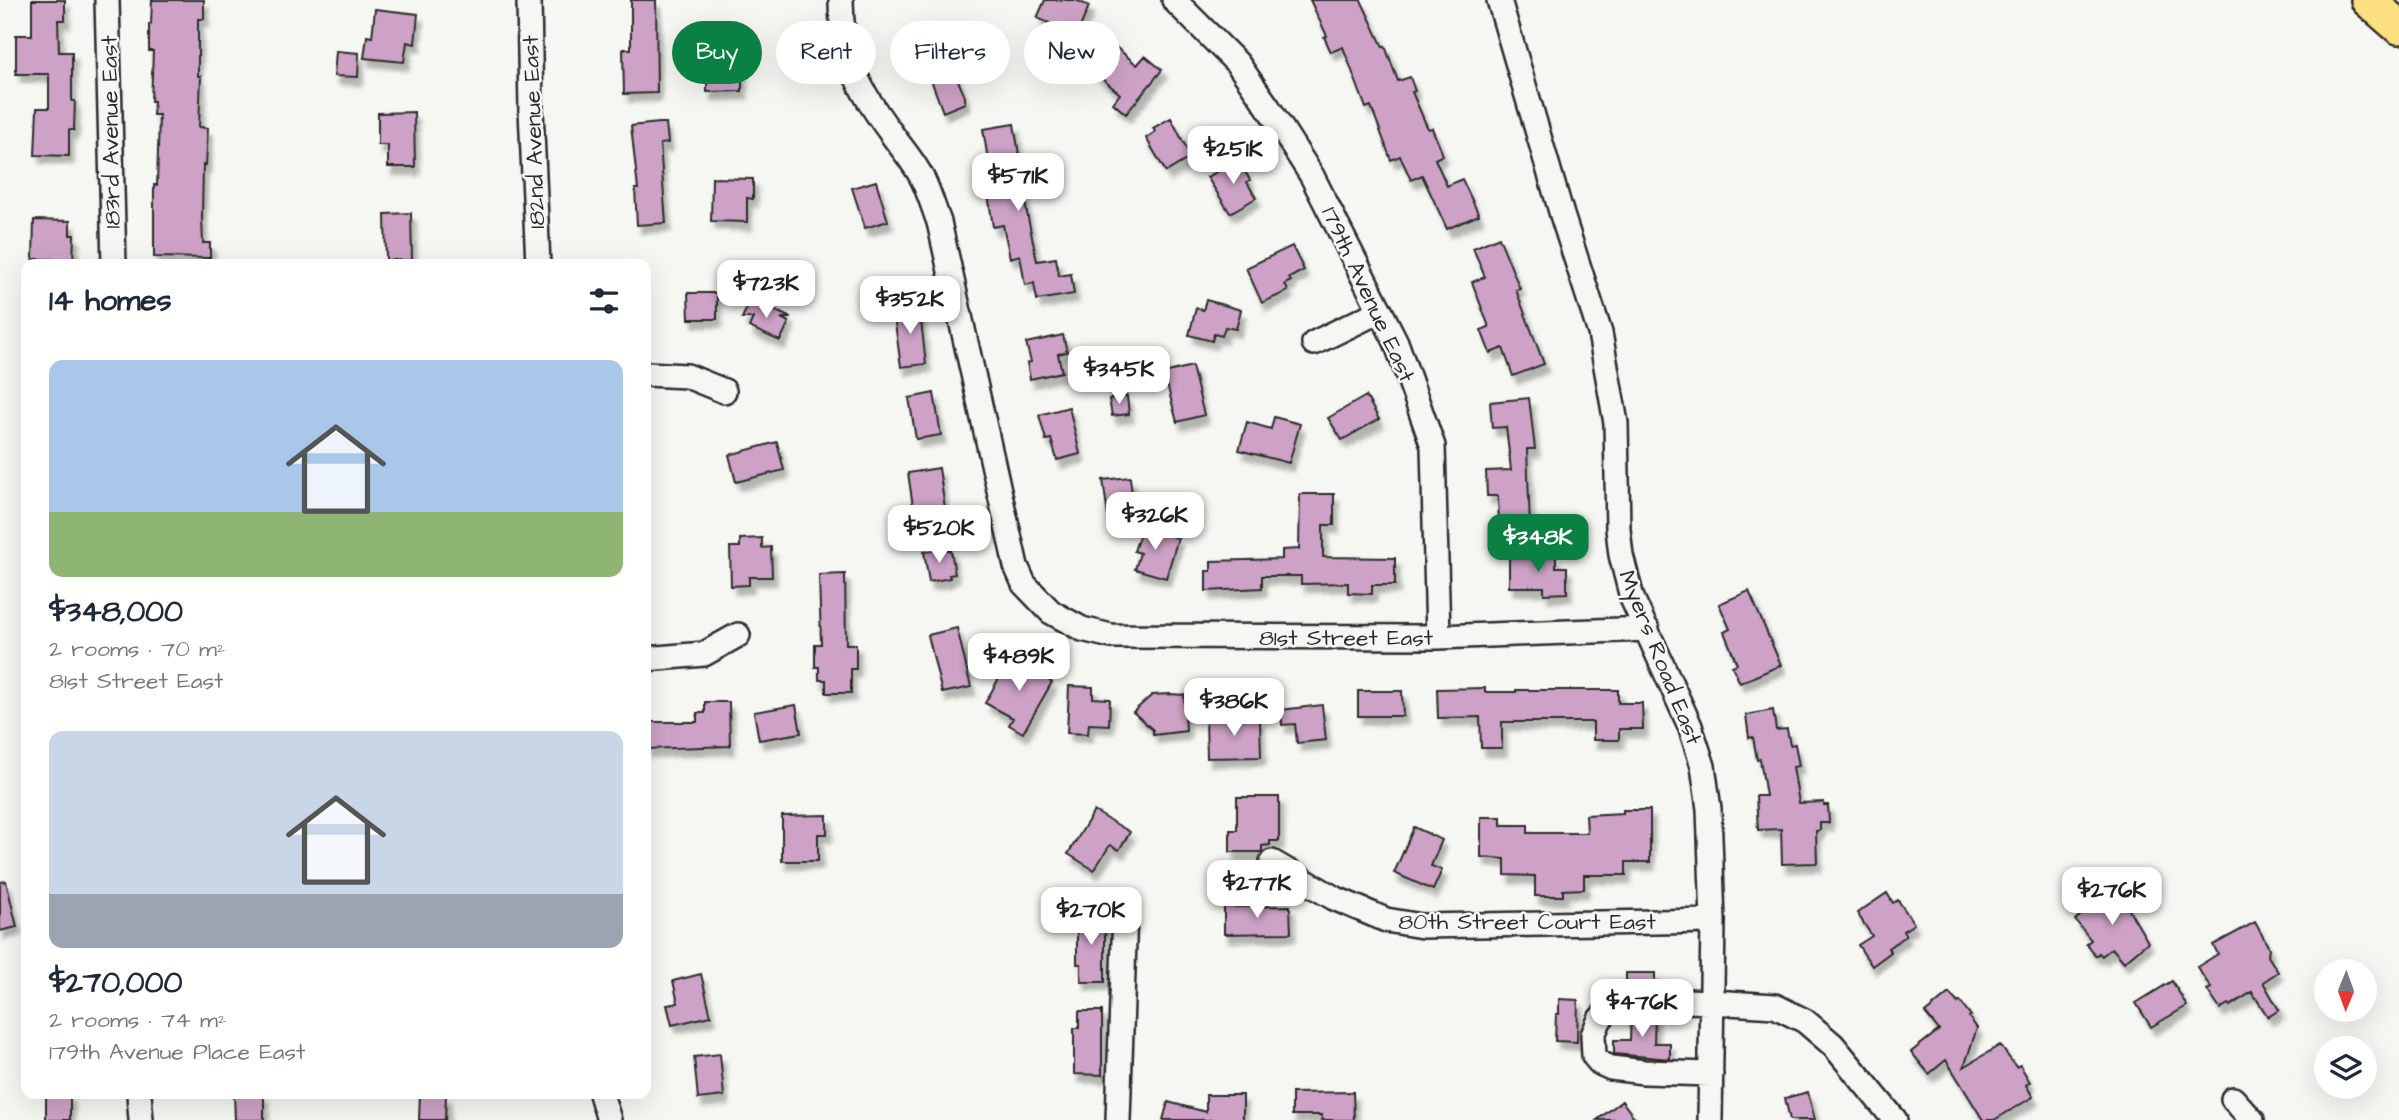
<!DOCTYPE html>
<html lang="en">
<head>
<meta charset="utf-8">
<style>
	:root { --surface:#fff; --page:#f6f6f7; --text:#1f2937; --muted:#747a83; --accent:#0b8043 }
	body { margin:0; font-family:"Architects Daughter",sans-serif; background:var(--page); color:var(--text); height:100vh; display:flex; flex-direction:column; font-size:26px; white-space:nowrap }
	* { box-sizing:border-box; margin:0 }
	p { font-size:23px; color:var(--muted) }
	.icon { flex:none; width:38px; height:38px; fill:none; stroke:currentColor; stroke-width:2; stroke-linecap:round; stroke-linejoin:round }
	.map { position:relative; flex:1; overflow:hidden }
	.sheet { position:absolute; left:21px; top:259px; width:630px; height:840px; display:flex; flex-direction:column; background:var(--surface); border-radius:14px; box-shadow:0 7px 28px #0002 }
	.sheet>* { flex:none }
	.top-card { position:absolute; left:672px; top:21px; width:665px; height:63px; display:flex; gap:14px }
	.needle { width:46px; rotate:181deg }
	.controls { position:absolute; left:2314px; top:959px; display:grid; gap:14px }
	.controls a { display:grid; place-items:center; width:63px; height:63px; border-radius:50%; background:var(--surface); box-shadow:0 7px 28px #0002; font-size:35px }
	.price { position:absolute; translate:-50% -60px; padding:0 16px; border-radius:14px; background:#fff; color:#222; font-size:23px; line-height:46px; filter:drop-shadow(0 2px 4px #0008) }
	.price::after { content:''; position:absolute; left:50%; top:42px; width:21px; height:16px; margin-left:-10px; background:inherit; clip-path:polygon(0 0,100% 0,50% 100%) }
	.price.active { background:var(--accent); color:#fff }
	ul { padding:0; list-style:none }
	li { display:grid; align-content:center; gap:14px; height:371px; padding:0 28px }
	li span { display:grid; place-items:center; height:217px; border-radius:14px; color:#555 }
	li>.icon { margin-inline-start:auto }
	span .icon { width:126px; height:126px; fill:#fffc; stroke-width:1 }
	li b { font-size:30px }
	h2 { display:flex; justify-content:space-between; align-items:center; height:84px; padding:0 28px; font-size:30px }
	.pill { padding:0 24px; border-radius:32px; background:var(--surface); box-shadow:0 7px 28px #0002; font-size:24px; line-height:63px }
	.pill.active { background:var(--accent); color:#fff }
	.map>svg:first-child { display:block }
	.building { fill:#cda2c6; stroke:#2b2b2b; stroke-width:2; filter:url(#shadow) }
	.lines { fill:none; stroke-linecap:round; stroke-linejoin:round }
	.minor-casing { stroke:#2b2b2b; stroke-width:28 }
	.highway-casing { stroke:#2b2b2b; stroke-width:38 }
	.minor { stroke:#f6f6f2; stroke-width:23 }
	.highway { stroke:#fce080; stroke-width:33 }
	.labels { text-anchor:middle; stroke-width:5; stroke-linejoin:round; paint-order:stroke }
	.street-label { font-size:23px; fill:#2b2b2b; stroke:#f6f6f2 }
</style>
</head>
<body>
<div class="map">
<svg width="2399" height="1120" viewBox="0 0 2399 1120">
	<defs>
		<filter id="shadow"><feDropShadow dx="4.5" dy="8" stdDeviation="2" flood-color="#0004"/></filter>
	</defs>
	<rect width="100%" height="100%" fill="#f6f6f2"/>
	<filter id="ink" filterUnits="userSpaceOnUse"><feTurbulence type="fractalNoise" baseFrequency=".0143" numOctaves="2"/><feDisplacementMap in="SourceGraphic" scale="14" xChannelSelector="R" yChannelSelector="G"/><feConvolveMatrix kernelMatrix="1 2 1 2 8 2 1 2 1" color-interpolation-filters="sRGB"/></filter>
	<g filter="url(#ink)">
		<path class="building" d="M32,0H65V20H58L59,52H72V101H75L74,130H69V156L35,155L37,108H49V74H16V35H32Z
			M152,0H204V19H198V76H201L199,127L208,128L206,165H203L202,218L203,243H210V258L154,257V185H157L159,115H153L154,101H151L153,51H149V24H151Z
			M631,0H656L657,93L624,94L623,49H631Z
			M1045,0H1076L1089,6L1077,35L1037,18Z
			M1310,0H1361L1383,47L1385,46L1398,81L1410,77L1415,91L1412,92L1428,129L1432,128L1443,155L1435,159L1447,186L1462,179L1479,215L1447,229L1422,175L1411,180L1400,156L1391,160L1371,106L1366,108L1343,47L1331,52L1324,37L1327,36Z
			M375,9L418,14L415,44L407,42L404,62L364,58L367,36L372,37Z
			M1116,47L1137,65L1145,56L1162,70L1126,114L1113,103L1120,94L1094,72Z
			M945,49L965,97V103L943,112L923,58Z
			M336,51L359,53L358,77L334,76Z
			M707,61H742V91L707,92Z
			M414,112L415,167H388V145H378V113Z
			M1171,118L1191,157L1166,172L1146,138L1155,132L1153,128Z
			M659,123H666L668,143L660,144L666,223L637,225L635,189H638L631,126Z
			M1014,124L1023,178L1020,179L1037,261L1056,258L1059,276L1071,274L1074,294L1037,300L1034,283L1025,285L1020,255L1010,258L1003,225L993,227L984,167L989,166L983,129Z
			M1238,160L1250,180L1247,182L1256,198L1230,213L1207,177Z
			M712,178L753,179V199L747,198V222L711,221Z
			M876,181L888,221L865,228L852,188Z
			M411,213L412,260H386L385,214Z
			M34,220L70,221V235H74L73,264H53L54,259H33Z
			M1499,237L1520,289L1516,290L1544,364L1513,376L1503,348L1490,353L1481,330L1489,327L1472,282L1485,277L1473,248Z
			M1292,246L1304,270L1289,278L1291,281L1285,284L1288,291L1262,303L1246,268Z
			M688,293H717V319H689Z
			M751,299L791,318H781L789,322L780,341L749,327L753,318H742Z
			M1206,300L1241,310L1236,329L1225,327L1222,336L1214,334L1212,341L1189,335L1196,308L1203,310Z
			M919,303L926,364L901,367L894,316H898L897,306Z
			M1063,335L1067,352L1058,354L1062,372L1030,379L1027,363L1031,362L1026,343Z
			M1192,366L1204,415L1177,422L1164,373Z
			M934,393L941,435L916,439L909,398Z
			M1127,396L1129,414L1112,416L1109,399Z
			M1366,396L1379,419L1342,440L1328,418Z
			M1529,398L1535,449H1527L1530,526L1499,528L1498,496H1487L1486,471L1511,470L1506,427L1492,428L1490,402Z
			M1069,407L1080,454L1057,460L1051,439L1046,440L1039,415Z
			M1274,417L1300,424L1289,463L1239,450L1247,422L1271,429Z
			M777,442L784,470L736,482L729,455Z
			M939,468L945,508L914,513L908,473Z
			M1130,477L1134,513L1108,516L1103,480Z
			M1300,494H1334V525H1323V557L1395,558V585H1372V594L1348,593V583L1301,584V576H1262V588L1206,591V571H1211V561L1282,559V550L1299,549Z
			M1142,527L1178,538L1166,578L1135,569L1140,553L1134,551Z
			M762,538V548L771,547L772,577H749V585L731,586L730,547H740V539Z
			M948,548V550H951L955,574L949,575L950,578L929,582L924,552Z
			M1556,556V567H1567V593L1544,594V587H1509V557Z
			M845,574L846,644H856V669H851V693H826V680H819V667H815V644H821L819,575Z
			M1749,591L1781,665L1740,683L1732,666L1737,664L1724,632L1730,629L1719,604Z
			M957,628L971,687L942,693L928,635Z
			M1012,655L1029,663L1027,666L1032,670L1052,682L1023,733L1009,725L1013,718L985,703Z
			M1069,686L1093,687V698L1110,699L1109,725L1089,724L1088,734L1067,733Z
			M1485,688V692H1516V690H1618V703H1642L1643,729H1619V740H1593V722H1502V748H1481L1480,717L1438,718L1437,689Z
			M1358,691H1402L1403,716H1358Z
			M1170,694L1184,695L1186,731L1153,735V730L1133,712L1152,695Z
			M705,702H729L730,746L646,749V722H697V713H705Z
			M796,705L801,733L759,740L754,712Z
			M1322,705L1326,740L1297,743L1295,724L1282,725L1281,710Z
			M1773,710L1776,730L1787,729L1790,745L1795,744L1799,766L1793,767L1799,803L1824,802V805H1828L1829,823H1820V830L1816,831L1817,863L1782,864L1781,829L1758,830L1756,796H1766L1760,759L1757,760L1753,737L1749,738L1746,715Z
			M1260,718L1261,757L1207,758L1206,720Z
			M1237,797H1279V841H1270V845L1262,846V852H1230V830H1237Z
			M1623,810H1650V862H1626V875H1584V889L1563,890V896H1535V876L1505,875V859L1481,857V817H1501V825H1528V833H1587L1586,815L1623,813Z
			M1094,811L1130,832L1119,850L1110,845L1094,870L1068,854Z
			M827,815V834H818V861H782V816Z
			M1414,827L1442,840L1431,866L1442,870L1433,890L1394,873Z
			M6,881L17,927L0,931V882Z
			M2115,886L2148,942L2124,962L2112,948L2102,956L2099,953L2096,956L2086,944L2091,940L2075,920Z
			M1887,893L1893,903L1898,900L1914,924L1903,931L1906,936L1888,948L1891,952L1872,966L1858,945L1872,936L1857,913Z
			M1290,906L1291,933L1224,934V907Z
			M1077,914H1105V982H1081V964H1077Z
			M2255,922L2269,948L2268,956L2278,972L2263,982L2279,1010L2268,1017L2252,992L2230,1006L2228,1004L2220,1009L2207,990L2211,988L2197,967L2218,954L2213,945Z
			M1626,973H1655V986H1626Z
			M701,974L711,1016L672,1025L667,1005L678,1003L673,981Z
			M2172,981L2187,1006L2151,1027L2136,1003Z
			M1949,993L1958,1003L1960,1001L1971,1016L1969,1017L1977,1028L1964,1067L2000,1045L2016,1067L2020,1065L2030,1082L2026,1085L2033,1097L1994,1120H1983L1946,1060L1929,1074L1911,1052L1939,1030L1925,1013Z
			M1559,999L1578,1000L1577,1042L1555,1041L1556,1014H1559Z
			M1079,1011H1102V1075L1074,1074V1028H1079Z
			M1634,1013L1655,1014L1654,1043H1670V1059L1614,1054V1040H1630L1631,1015Z
			M720,1054L724,1096L698,1099L694,1057Z
			M1353,1092L1354,1120H1322V1115H1292V1093Z
			M1808,1092L1815,1120H1790L1785,1098Z
			M46,1094H70V1120H46Z
			M234,1094H264V1120H235Z
			M420,1094H446L445,1120H419Z
			M1206,1095H1243V1120H1163L1168,1102L1206,1112Z
			M1622,1101L1636,1120H1597Z"/>
		<g class="lines">
			<defs>
				<path id="minor" d="M107,0L114,264
					M529,0L531,110L538,264
					M841,0C841,55 858,89 891,133C902,149 916,164 924,182C930,195 934,209 939,222L1016,566L1024,584L1051,612L1082,629L1111,636L1438,637L1647,629
					M1174,0L1238,64L1268,107L1312,176L1396,342L1433,446L1438,637
					M1499,0L1562,215L1600,333L1616,423L1618,529L1621,555L1632,598L1690,726L1703,766L1709,809L1713,921L1710,1120
					M1314,343L1380,311
					M646,374L687,376L724,391
					M646,659L704,654L738,635
					M1272,862L1334,898L1386,920L1422,926L1713,921
					M1711,1074L1644,1072L1611,1068L1600,1063L1594,1056L1593,1035L1600,1019L1611,1007L1632,999L1713,1002L1775,1006L1805,1021L1833,1045L1895,1120
					M139,1094L141,1120
					M601,1094L609,1120
					M2233,1099L2252,1120
					M1118,1120L1125,911"/>
				<path id="highway" d="M2368,0L2399,27"/>
			</defs>
			<use href="#minor" class="minor-casing"/>
			<use href="#highway" class="highway-casing"/>
			<use href="#minor" class="minor"/>
			<use href="#highway" class="highway"/>
		</g>
	</g>
	<g class="labels">
		<g class="street-label">
			<text transform="translate(110 132) rotate(-91)" y="8">183rd Avenue East</text>
			<text transform="translate(533 132) rotate(-92)" y="8">182nd Avenue East</text>
			<text transform="translate(1369 294) rotate(65)" y="8">179th Avenue East</text>
			<text x="1346" y="645">81st Street East</text>
			<text transform="translate(1661 657) rotate(68)" y="8">Myers Road East</text>
			<text x="1527" y="929">80th Street Court East</text>
		</g>
	</g>
</svg>
<div class="controls">
<a><svg class="needle" viewBox="-14 -14 28 28"><path d="M0-13l5 13h-10z" fill="#e53935"/><path d="M0 13l5-13h-10z" fill="#747a83"/></svg></a>
<a><svg class="icon" aria-label="layers" viewBox="0 0 24 24"><path d="M12 4l9 5-9 5-9-5zM3 14l9 5 9-5"/></svg></a>
</div>
<b class="price" style="left:1233px;top:186px">$251K</b>
<b class="price" style="left:1018px;top:213px">$571K</b>
<b class="price" style="left:766px;top:320px">$723K</b>
<b class="price" style="left:910px;top:336px">$352K</b>
<b class="price" style="left:1119px;top:406px">$345K</b>
<b class="price" style="left:1155px;top:552px">$326K</b>
<b class="price" style="left:939px;top:565px">$520K</b>
<b class="price active" style="left:1538px;top:574px">$348K</b>
<b class="price" style="left:1019px;top:693px">$489K</b>
<b class="price" style="left:1234px;top:738px">$386K</b>
<b class="price" style="left:1257px;top:920px">$277K</b>
<b class="price" style="left:2112px;top:927px">$276K</b>
<b class="price" style="left:1091px;top:947px">$270K</b>
<b class="price" style="left:1642px;top:1039px">$476K</b>
<div class="top-card">
<a class="pill active">Buy</a>
<a class="pill">Rent</a>
<a class="pill">Filters</a>
<a class="pill">New</a>
</div>
<section class="sheet">
<h2>14 homes<svg class="icon" aria-label="filters" viewBox="0 0 24 24"><path d="M4 7h16M4 17h16"/><circle cx="9" cy="7" r="2"/><circle cx="15" cy="17" r="2"/></svg></h2>
<ul>
<li><span style="background:linear-gradient(#a9c7e8 70%,#8fb573 0)"><svg class="icon" aria-label="home" viewBox="0 0 24 24"><path d="M3 11l9-7 9 7M6 9v11h12V9"/></svg></span><div><b>$348,000</b><p>2 rooms · 70 m²</p><p>81st Street East</p></div></li>
<li><span style="background:linear-gradient(#c9d6e8 75%,#9aa5b1 0)"><svg class="icon" aria-label="home" viewBox="0 0 24 24"><path d="M3 11l9-7 9 7M6 9v11h12V9"/></svg></span><div><b>$270,000</b><p>2 rooms · 74 m²</p><p>179th Avenue Place East</p></div></li>
</ul>
</section>
</div>
</body>
</html>
